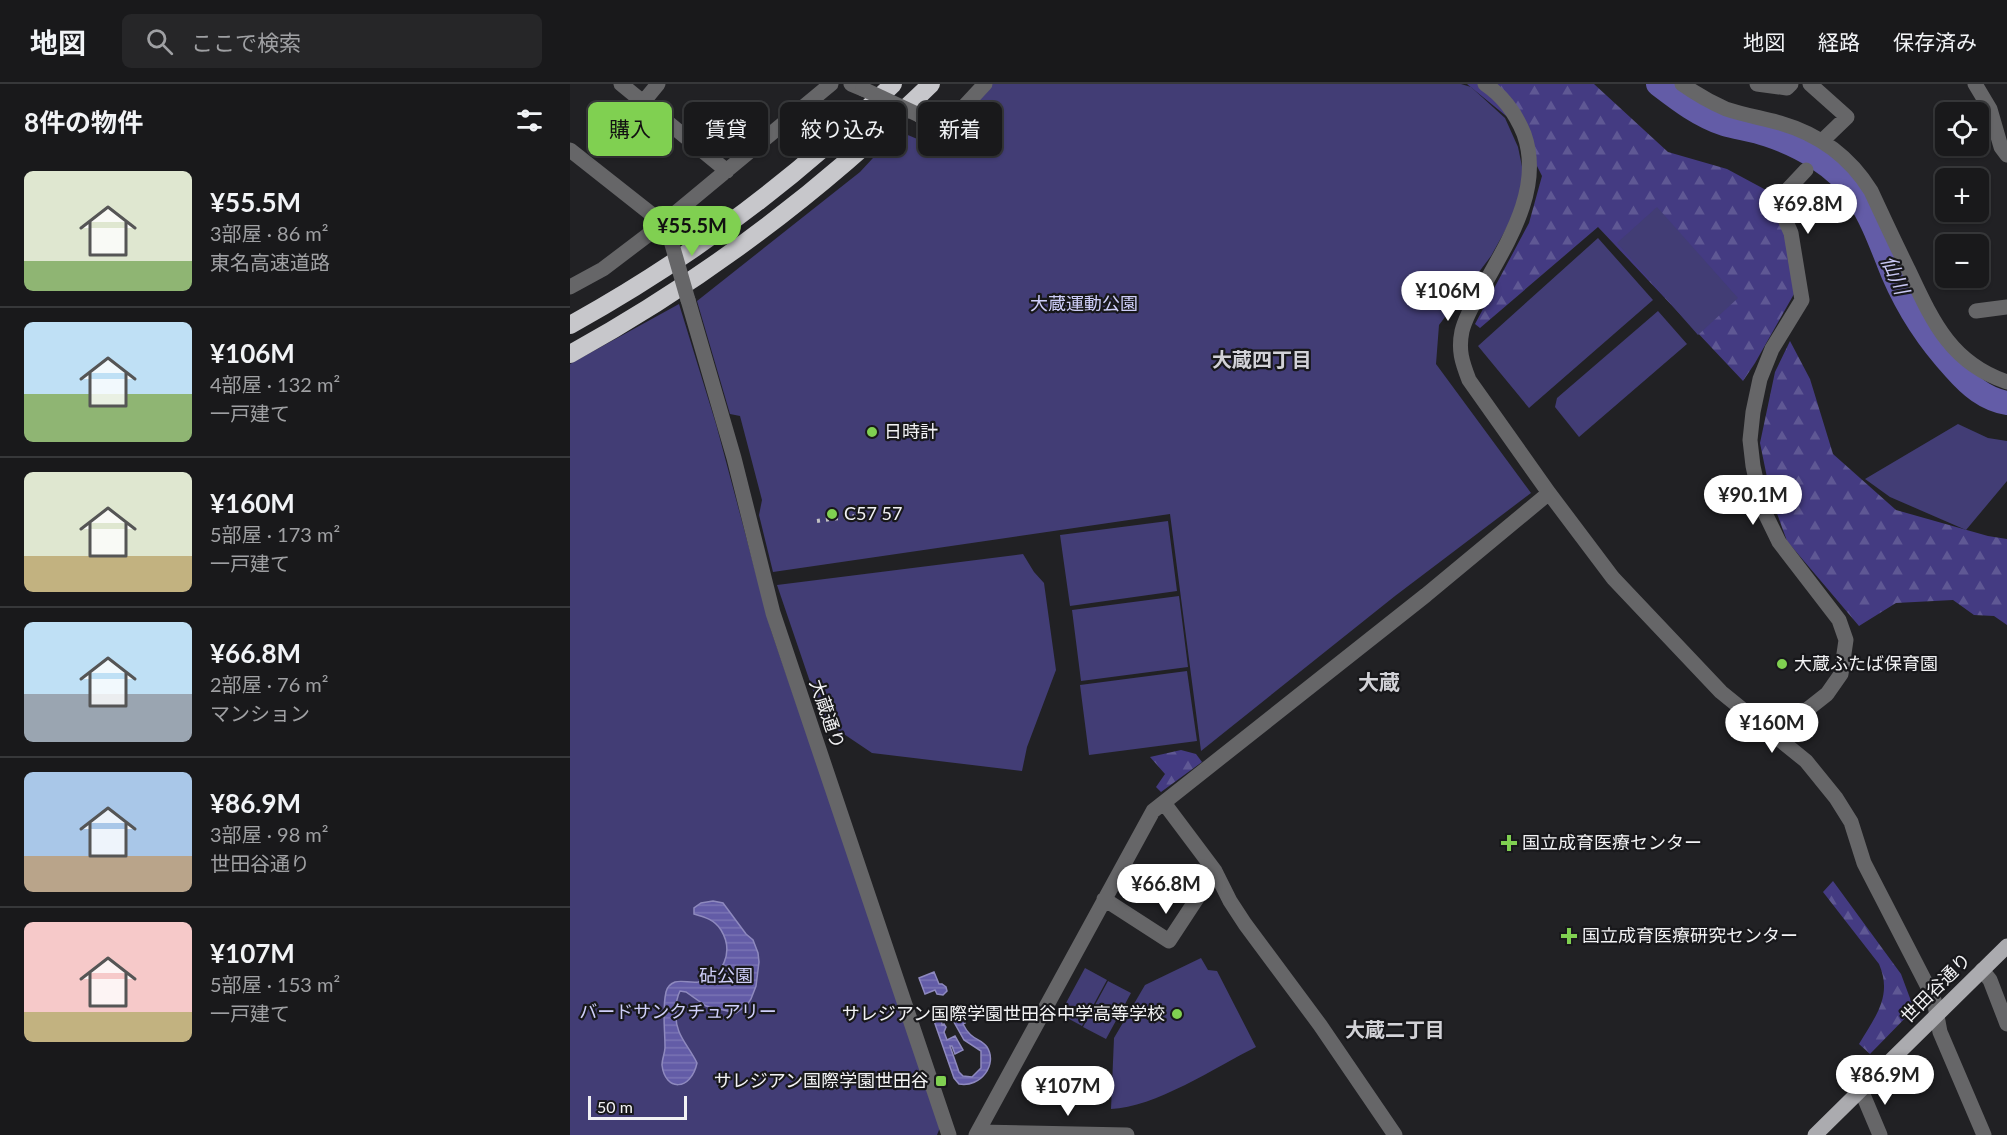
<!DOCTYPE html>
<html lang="ja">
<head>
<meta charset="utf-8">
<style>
	:root { --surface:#19191b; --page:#262628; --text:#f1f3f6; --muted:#9fa0a3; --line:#37383a; --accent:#80d051 }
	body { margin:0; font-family:Lato,"Noto Sans JP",sans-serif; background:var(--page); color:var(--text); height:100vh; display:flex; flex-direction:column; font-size:22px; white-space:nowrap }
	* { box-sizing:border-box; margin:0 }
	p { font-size:20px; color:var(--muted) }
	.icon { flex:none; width:33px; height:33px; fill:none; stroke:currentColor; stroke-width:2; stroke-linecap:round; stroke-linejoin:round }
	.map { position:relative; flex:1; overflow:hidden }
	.sheet { display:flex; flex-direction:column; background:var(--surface); width:570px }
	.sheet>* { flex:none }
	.top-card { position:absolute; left:18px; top:18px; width:570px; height:54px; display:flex; gap:12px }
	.controls { position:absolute; left:1365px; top:18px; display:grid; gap:12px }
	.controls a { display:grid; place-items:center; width:54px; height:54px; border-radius:9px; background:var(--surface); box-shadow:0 2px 4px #0004,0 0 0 2px var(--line); font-size:30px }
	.scale { position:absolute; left:18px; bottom:15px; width:99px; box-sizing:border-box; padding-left:6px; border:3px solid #f2f2f4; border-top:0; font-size:16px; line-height:21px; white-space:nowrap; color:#f2f2f4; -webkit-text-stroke:4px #18181b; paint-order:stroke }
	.price { position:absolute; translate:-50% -51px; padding:0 14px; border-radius:21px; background:#fff; color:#222; font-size:20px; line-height:39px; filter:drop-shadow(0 2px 3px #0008) }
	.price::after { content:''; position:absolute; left:50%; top:36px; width:18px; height:14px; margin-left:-9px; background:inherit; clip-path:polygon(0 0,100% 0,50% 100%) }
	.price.current { background:var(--accent); color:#111 }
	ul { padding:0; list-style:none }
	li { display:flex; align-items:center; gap:18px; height:150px; padding:0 24px }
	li+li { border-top:2px solid var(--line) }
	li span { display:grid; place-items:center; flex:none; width:168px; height:120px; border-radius:9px; color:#555 }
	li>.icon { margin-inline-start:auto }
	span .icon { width:72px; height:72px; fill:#fffc; stroke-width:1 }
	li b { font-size:26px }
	h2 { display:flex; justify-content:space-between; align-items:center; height:72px; padding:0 24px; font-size:26px }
	.pill { padding:0 21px; border-radius:9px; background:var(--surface); box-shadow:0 2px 4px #0004,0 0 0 2px var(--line); font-size:21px; line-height:54px }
	.pill.current { background:var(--accent); color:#111 }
	header { display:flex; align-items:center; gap:36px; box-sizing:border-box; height:84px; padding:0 30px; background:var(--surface); border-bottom:2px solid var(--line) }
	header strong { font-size:28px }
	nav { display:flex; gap:33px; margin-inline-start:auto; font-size:21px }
	.search { width:420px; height:54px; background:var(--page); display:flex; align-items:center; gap:15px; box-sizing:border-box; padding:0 21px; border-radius:9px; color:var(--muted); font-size:22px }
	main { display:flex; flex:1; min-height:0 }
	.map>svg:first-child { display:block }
	.forest { fill:url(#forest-firs) }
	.park { fill:#423d75 }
	.water { fill:url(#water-rules); stroke:#8e89be; stroke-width:1.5; fill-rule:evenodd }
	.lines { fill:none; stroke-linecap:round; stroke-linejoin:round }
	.river { stroke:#635ca7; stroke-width:24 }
	.minor { stroke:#666668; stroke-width:15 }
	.major { stroke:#ababaf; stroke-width:15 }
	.highway { stroke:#c7c7cb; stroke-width:18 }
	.rail { stroke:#c1c1c3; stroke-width:4; stroke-dasharray:3 6; stroke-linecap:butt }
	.minor-bridge { stroke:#666668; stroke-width:15 }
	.poi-dot { fill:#80d051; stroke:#18181b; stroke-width:2 }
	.labels { text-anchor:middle; stroke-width:4.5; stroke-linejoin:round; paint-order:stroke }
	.park-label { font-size:18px; fill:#cfcff9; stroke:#18181b }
	.poi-label { font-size:18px; fill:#f2f2f4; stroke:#18181b; text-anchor:start }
	.street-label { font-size:18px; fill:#f2f2f4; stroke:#18181b }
	.water-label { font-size:20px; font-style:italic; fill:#c9c8f3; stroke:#18181b }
	.neighbourhood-label { font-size:20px; font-weight:bold; fill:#d2d2d7; stroke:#18181b }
	.quarter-label { font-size:21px; font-weight:bold; fill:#d2d2d7; stroke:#18181b }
</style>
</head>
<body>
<header>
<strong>地図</strong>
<div class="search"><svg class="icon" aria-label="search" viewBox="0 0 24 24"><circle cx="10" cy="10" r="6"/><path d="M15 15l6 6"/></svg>ここで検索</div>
<nav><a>地図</a><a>経路</a><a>保存済み</a></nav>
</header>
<main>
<section class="sheet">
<h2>8件の物件<svg class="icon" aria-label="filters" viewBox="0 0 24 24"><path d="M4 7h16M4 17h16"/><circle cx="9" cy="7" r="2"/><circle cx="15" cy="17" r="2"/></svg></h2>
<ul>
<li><span style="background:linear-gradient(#dfe7d0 75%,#8fb573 0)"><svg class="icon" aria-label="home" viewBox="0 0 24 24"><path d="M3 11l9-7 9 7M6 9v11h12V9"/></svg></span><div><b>¥55.5M</b><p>3部屋 · 86 m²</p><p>東名高速道路</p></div></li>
<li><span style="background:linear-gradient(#bfe0f5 60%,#8fb573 0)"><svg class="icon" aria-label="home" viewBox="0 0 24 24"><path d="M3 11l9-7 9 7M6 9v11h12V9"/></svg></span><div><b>¥106M</b><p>4部屋 · 132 m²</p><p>一戸建て</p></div></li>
<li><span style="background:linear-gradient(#dfe7d0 70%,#c2b280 0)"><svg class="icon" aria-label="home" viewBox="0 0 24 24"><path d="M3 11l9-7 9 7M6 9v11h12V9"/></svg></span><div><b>¥160M</b><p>5部屋 · 173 m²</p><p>一戸建て</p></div></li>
<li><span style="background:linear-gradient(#bfe0f5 60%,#9aa5b1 0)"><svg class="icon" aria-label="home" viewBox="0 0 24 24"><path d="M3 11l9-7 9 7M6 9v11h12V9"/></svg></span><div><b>¥66.8M</b><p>2部屋 · 76 m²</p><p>マンション</p></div></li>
<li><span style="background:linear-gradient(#a9c7e8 70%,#b9a48a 0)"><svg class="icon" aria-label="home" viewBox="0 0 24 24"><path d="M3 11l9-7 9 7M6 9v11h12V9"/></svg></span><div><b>¥86.9M</b><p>3部屋 · 98 m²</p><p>世田谷通り</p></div></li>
<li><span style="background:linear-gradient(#f6c9c9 75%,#c2b280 0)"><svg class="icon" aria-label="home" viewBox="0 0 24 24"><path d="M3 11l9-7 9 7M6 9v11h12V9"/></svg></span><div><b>¥107M</b><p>5部屋 · 153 m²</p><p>一戸建て</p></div></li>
</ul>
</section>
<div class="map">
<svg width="1437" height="1051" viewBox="0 0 1437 1051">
	<defs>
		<pattern id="forest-firs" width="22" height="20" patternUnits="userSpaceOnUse" patternTransform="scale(1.5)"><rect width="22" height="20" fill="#443b82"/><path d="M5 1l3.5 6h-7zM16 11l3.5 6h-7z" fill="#5f5894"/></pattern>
		<pattern id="water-rules" width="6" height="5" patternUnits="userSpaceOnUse" patternTransform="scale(1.5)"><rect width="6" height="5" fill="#635ca7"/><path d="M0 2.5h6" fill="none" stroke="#7a74b4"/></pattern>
	</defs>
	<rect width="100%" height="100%" fill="#212124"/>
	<path class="forest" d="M897,0H1024L1098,68L1157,85L1196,106L1216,153L1224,210L1185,279L1173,297L1028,143L910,244L905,240L959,139L972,92L946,40Z
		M1220,257L1240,295L1263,370L1326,426L1418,452L1437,455V541L1424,532L1404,531L1383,516L1326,519L1289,542L1217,457L1201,413L1190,359L1205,288Z
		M611,666L626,670L632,678L591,708L586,703L595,690L580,673Z
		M1263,797L1331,890L1344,925L1300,970L1289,960C1305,933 1323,912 1309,880L1253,808Z"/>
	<path class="park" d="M419,0H891L901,3L935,34L948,63L954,92L946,127L921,172L869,241L866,280L961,409L825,512L631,667L600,430L203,488L189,431L192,416L170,332L160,330L127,217L290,88L328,47L362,61Z
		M1087,123L1168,214L1128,251L1047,159Z
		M1028,154L1083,216L959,324L908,262Z
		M109,220L146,340L201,546L371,1041L367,1051H0V280Z
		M1088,227L1117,260L1009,353L985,323L987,314Z
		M1388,340L1418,354L1437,357V397L1396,446L1320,413L1295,395Z
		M598,437L607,507L500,522L490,451Z
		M453,470L464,488L474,499L486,586L457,663L452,687L302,669L253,636L207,501Z
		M609,512L618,583L511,597L502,526Z
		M617,587L627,657L519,671L510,601Z
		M631,874L638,886L647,887L686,963C646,983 584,1024 541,1025L544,954L575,901Z
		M515,884L537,896L512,942L490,930Z
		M538,897L561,909L536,955L513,943Z"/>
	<path class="water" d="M143,817L153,819L176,850L183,856L188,869L189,878L186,902L181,915L177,921L166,929L136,922L116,908L110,907C107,913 106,919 106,926C104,950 117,959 127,979C121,1007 95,1008 92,981C92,975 95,969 95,963C95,945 92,926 96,908C97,903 100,900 105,898C112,896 120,899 128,898C154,894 164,867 151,846C145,836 135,833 124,830V824L131,819Z
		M364,888L369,900H372L376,903L377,907L373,911L367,910L365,906L355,910L349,894Z
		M376,922C386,924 385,933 393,936L395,939L393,940C401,957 411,954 417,963C428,980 411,1004 389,1000L384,994L364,937L366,926ZM376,929L380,931L394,956L411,967V984L402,993L393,992L389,988L380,962H382L385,970L393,966L385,952L377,956L374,948L376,943L374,940L372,941L371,932Z"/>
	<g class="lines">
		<path class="river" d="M1088,0C1109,16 1128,31 1154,40C1168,44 1184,46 1198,51C1231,62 1267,82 1287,112C1303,136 1312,163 1323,190C1338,225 1359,257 1385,285C1400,302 1415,315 1437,319"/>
		<path class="minor" d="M51,0L157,87
			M281,0L293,5
			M915,0C933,12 946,30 954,50C973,103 939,156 914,201C906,215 896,231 892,247C888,266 892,278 899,296L979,409L1043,494L1151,608L1236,677L1266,714L1281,738L1294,779L1359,905L1364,916L1370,948L1414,1051
			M1112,0C1126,10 1140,18 1156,25C1174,31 1192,34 1210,39C1248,50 1280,73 1301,107C1313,133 1325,159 1338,185C1362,236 1380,279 1437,298
			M1187,0L1217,4L1221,0
			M1240,0L1277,33L1252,57
			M1405,0L1420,25L1431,63L1437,71
			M74,17L88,0
			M349,31L374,44L415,0
			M0,66L85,133L96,146
			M0,203L33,185L91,141L261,0
			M118,216L164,374L203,529L379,1051
			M1406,227L1437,223
			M1205,651L1257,610L1271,590L1276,556L1269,536L1209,458L1192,423L1183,382L1180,356L1183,328L1190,295L1202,265L1232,216L1221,149L1207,117L1236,86
			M594,719L645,787L660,817L675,840L750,941L825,1051
			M534,815L599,857L645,787
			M1412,886L1420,896L1437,940
			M1291,1006L1310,1051
			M408,1048L557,1051
			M406,1051L583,727L856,511L979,409"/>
		<path class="major" d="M1245,1051L1437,862"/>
		<path class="highway" d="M0,241C118,176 227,94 323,0
			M0,270C133,197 252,107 361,0"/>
		<path class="rail" d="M247,437L284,432"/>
		<path class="minor-bridge" d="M293,5L349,31
			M96,146L99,150L118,216"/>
	</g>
	<g class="poi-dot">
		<circle cx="302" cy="348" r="6"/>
		<circle cx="262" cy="430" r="6"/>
		<circle cx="1212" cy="580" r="6"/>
		<path d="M936 750h6v6h6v6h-6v6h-6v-6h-6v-6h6z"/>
		<path d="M996 843h6v6h6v6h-6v6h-6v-6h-6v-6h6z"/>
		<circle cx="607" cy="930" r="6"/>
		<rect x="365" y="991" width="12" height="12" rx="3"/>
	</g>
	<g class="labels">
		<g class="park-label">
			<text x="514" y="226">大蔵運動公園</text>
			<text x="156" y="898">砧公園</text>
			<text x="108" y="934">バードサンクチュアリー</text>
		</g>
		<g class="poi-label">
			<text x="314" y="354">日時計</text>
			<text x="274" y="436">C57 57</text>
			<text x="1224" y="586">大蔵ふたば保育園</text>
			<text x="952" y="765">国立成育医療センター</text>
			<text x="1012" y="858">国立成育医療研究センター</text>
			<text x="595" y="936" text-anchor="end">サレジアン国際学園世田谷中学高等学校</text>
			<text x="359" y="1003" text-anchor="end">サレジアン国際学園世田谷</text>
		</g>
		<g class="street-label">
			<text transform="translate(257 630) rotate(71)" y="6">大蔵通り</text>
			<text transform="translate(1366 904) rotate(-45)" y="6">世田谷通り</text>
		</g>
		<g class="water-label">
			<text transform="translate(1325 191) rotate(66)" y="7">仙川</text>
		</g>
		<g class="neighbourhood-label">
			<text x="692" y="283">大蔵四丁目</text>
			<text x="825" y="953">大蔵二丁目</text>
		</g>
		<g class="quarter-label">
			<text x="809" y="606">大蔵</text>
		</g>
	</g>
</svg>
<div class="controls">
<a><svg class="icon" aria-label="locate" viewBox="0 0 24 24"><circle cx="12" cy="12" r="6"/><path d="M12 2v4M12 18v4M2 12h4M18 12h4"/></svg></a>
<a>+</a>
<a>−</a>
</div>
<div class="scale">50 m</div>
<b class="price" style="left:1238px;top:151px">¥69.8M</b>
<b class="price current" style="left:122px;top:173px">¥55.5M</b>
<b class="price" style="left:878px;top:238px">¥106M</b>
<b class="price" style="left:1183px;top:442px">¥90.1M</b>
<b class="price" style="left:1202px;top:670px">¥160M</b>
<b class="price" style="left:596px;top:831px">¥66.8M</b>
<b class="price" style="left:1315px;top:1022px">¥86.9M</b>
<b class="price" style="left:498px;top:1033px">¥107M</b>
<div class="top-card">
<a class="pill current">購入</a>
<a class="pill">賃貸</a>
<a class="pill">絞り込み</a>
<a class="pill">新着</a>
</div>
</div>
</main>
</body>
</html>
